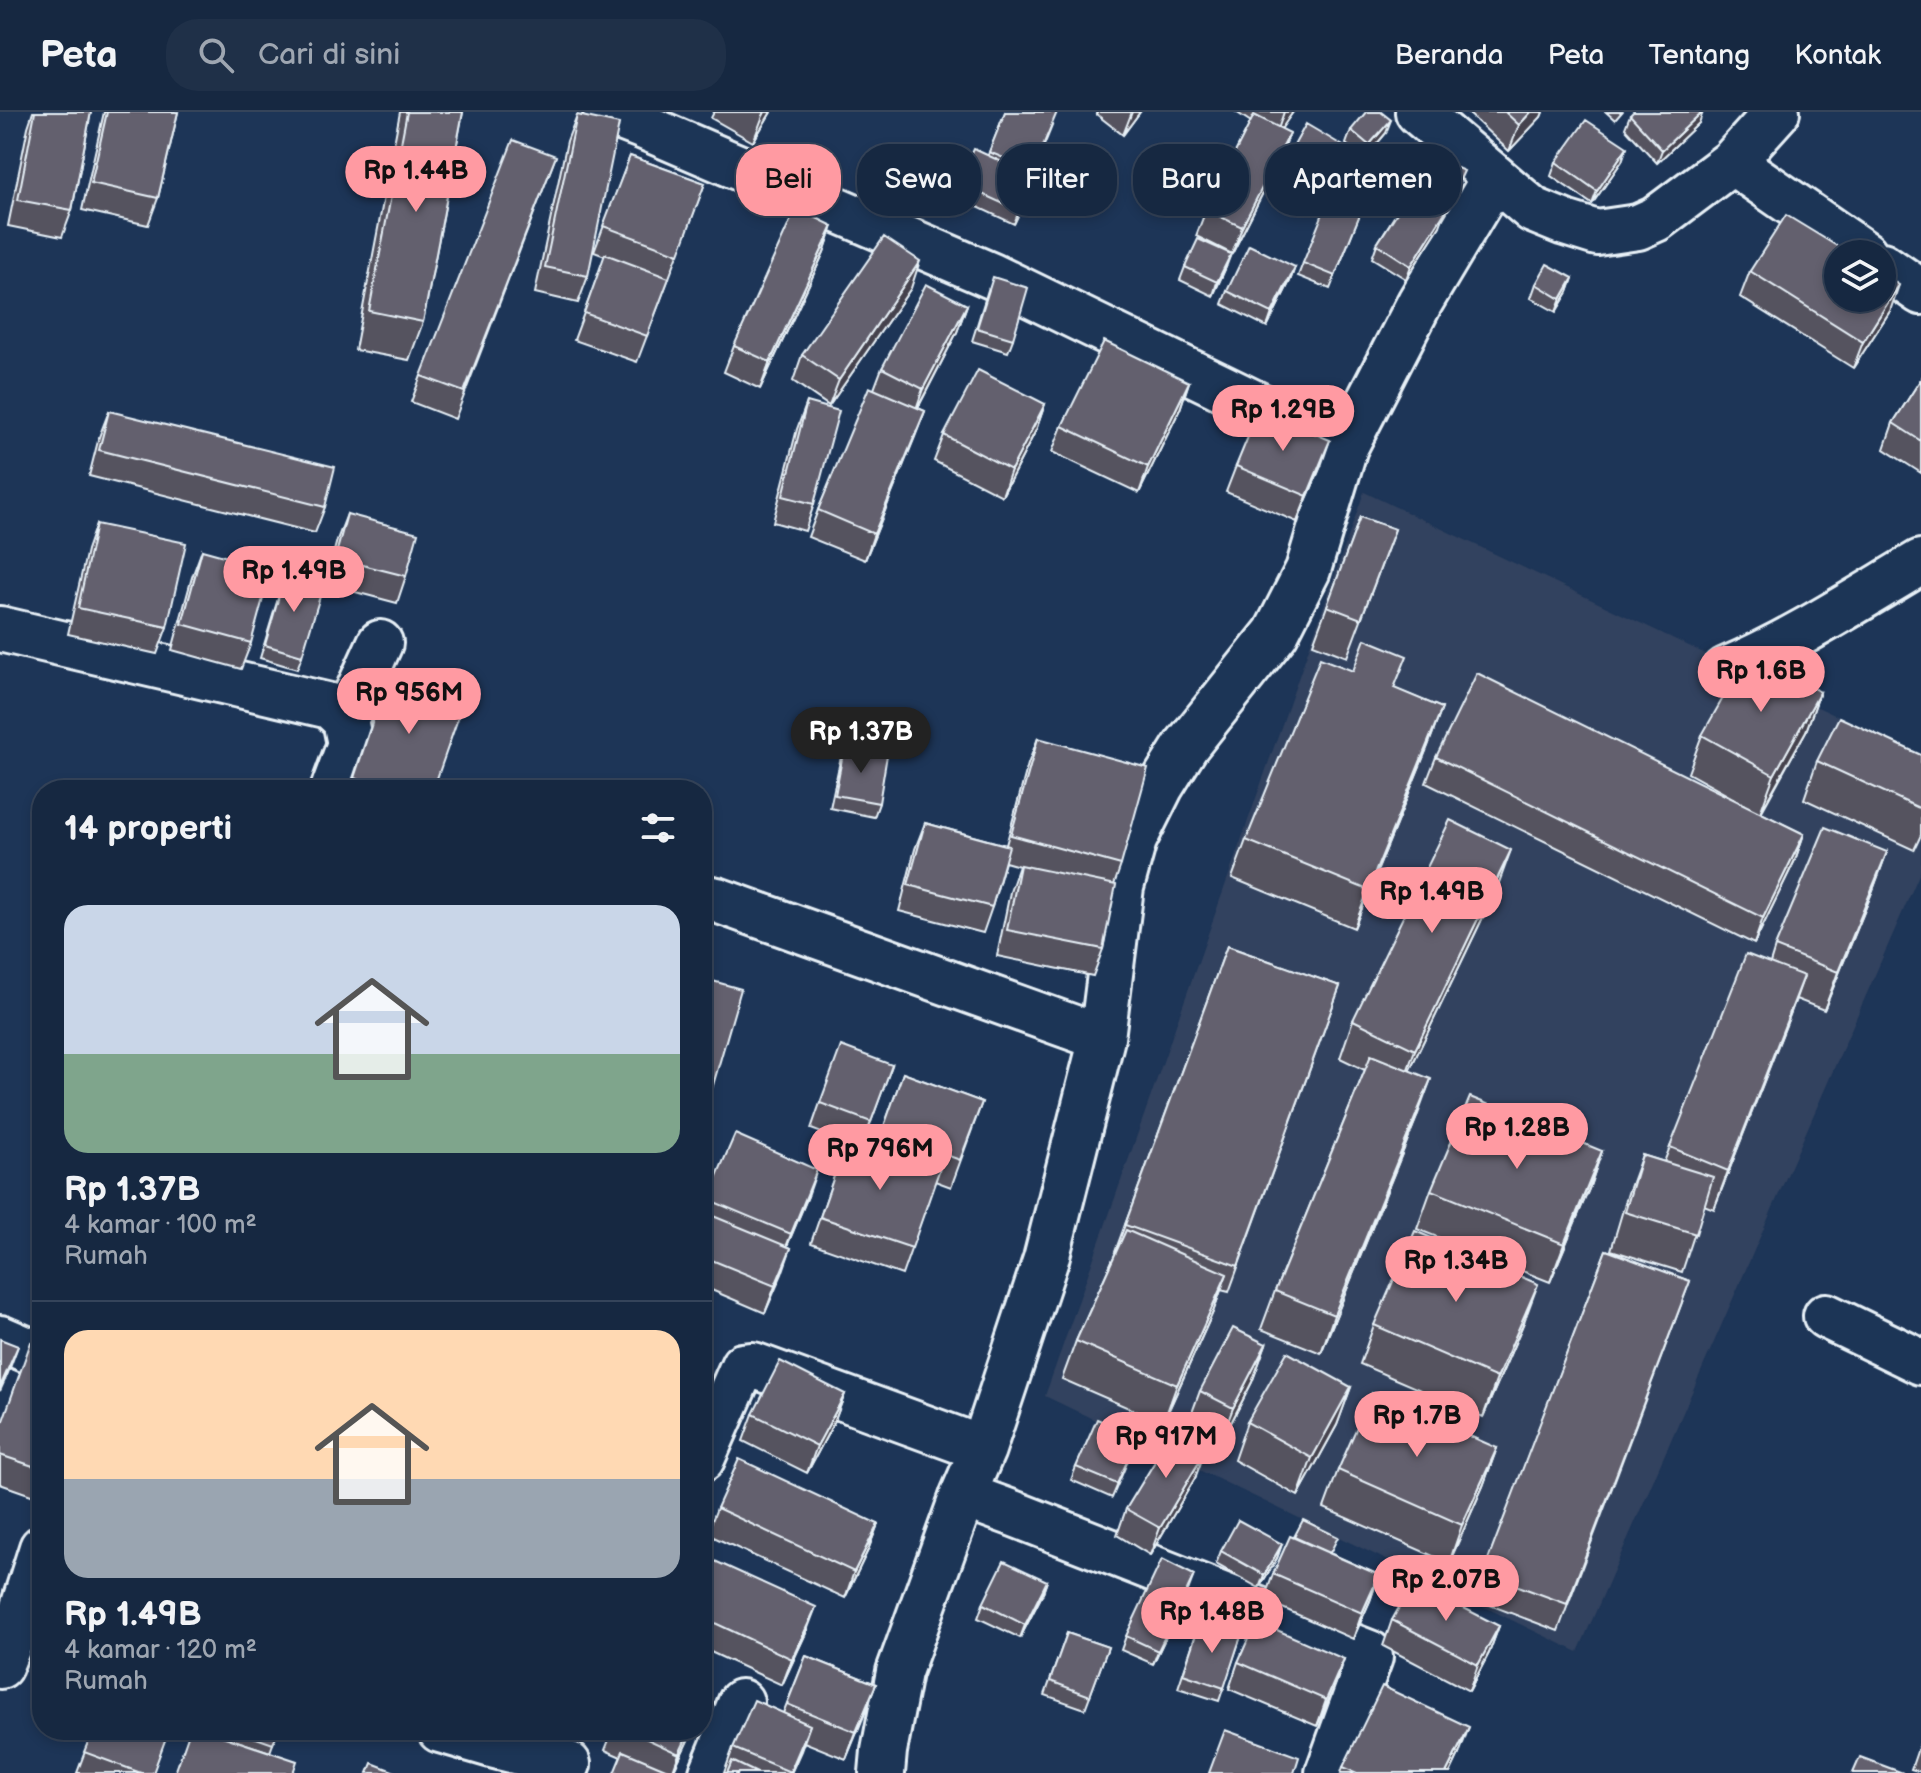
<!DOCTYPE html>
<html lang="id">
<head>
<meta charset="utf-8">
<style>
	:root { --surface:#162841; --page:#1f3048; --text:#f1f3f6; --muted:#9ea6b1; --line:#35445a; --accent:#ff9aa2 }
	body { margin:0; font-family:"Balsamiq Sans",sans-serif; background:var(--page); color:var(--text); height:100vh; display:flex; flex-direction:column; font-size:30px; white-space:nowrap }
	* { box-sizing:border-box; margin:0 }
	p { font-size:26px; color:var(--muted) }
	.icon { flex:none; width:44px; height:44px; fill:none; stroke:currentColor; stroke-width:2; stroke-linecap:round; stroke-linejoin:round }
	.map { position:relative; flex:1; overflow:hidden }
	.panel { position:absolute; left:32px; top:668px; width:680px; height:960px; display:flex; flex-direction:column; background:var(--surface); border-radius:32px; box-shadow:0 4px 12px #0003,0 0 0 2px var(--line) }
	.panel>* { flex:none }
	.top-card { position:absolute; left:736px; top:32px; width:760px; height:72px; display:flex; gap:16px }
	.fabs { position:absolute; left:1824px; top:128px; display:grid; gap:16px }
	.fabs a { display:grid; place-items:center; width:72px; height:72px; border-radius:50%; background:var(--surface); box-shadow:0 4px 12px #0003,0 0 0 2px var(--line); font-size:40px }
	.price { position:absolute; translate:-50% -68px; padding:0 18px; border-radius:28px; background:var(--accent); color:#111; font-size:26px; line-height:52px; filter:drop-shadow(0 2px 4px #0008) }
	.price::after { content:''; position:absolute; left:50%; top:48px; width:24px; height:18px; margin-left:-12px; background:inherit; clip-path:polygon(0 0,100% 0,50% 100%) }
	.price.current { background:#222; color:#fff }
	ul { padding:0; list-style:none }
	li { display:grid; align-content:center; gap:16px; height:424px; padding:0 32px }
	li+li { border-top:2px solid var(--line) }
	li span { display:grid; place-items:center; height:248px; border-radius:24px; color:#555 }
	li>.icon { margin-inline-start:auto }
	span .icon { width:144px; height:144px; fill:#fffc; stroke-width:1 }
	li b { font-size:34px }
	h2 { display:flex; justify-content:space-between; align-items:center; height:96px; padding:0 32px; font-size:34px }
	.tag { padding:0 28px; border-radius:32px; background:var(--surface); box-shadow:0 4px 12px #0003,0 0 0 2px var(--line); font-size:28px; line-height:72px }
	.tag.current { background:var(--accent); color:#111 }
	header { display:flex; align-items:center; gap:48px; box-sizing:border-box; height:112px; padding:0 40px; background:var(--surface); border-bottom:2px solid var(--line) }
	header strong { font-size:38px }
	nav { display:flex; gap:44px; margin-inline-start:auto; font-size:28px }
	.search { width:560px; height:72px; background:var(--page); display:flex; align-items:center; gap:20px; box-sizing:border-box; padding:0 28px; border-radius:32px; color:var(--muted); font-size:30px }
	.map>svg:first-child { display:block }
	.built { fill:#32425e }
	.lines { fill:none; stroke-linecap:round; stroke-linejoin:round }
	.street-casing { stroke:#e8f1f8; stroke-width:50 }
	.secondary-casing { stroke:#e8f1f8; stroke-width:50 }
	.street { stroke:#1d3557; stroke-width:44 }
	.secondary { stroke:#1d3557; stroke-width:44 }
	.wall { fill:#55535f; stroke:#e8f1f8; stroke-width:2 }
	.shaded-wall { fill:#45434d; stroke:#e8f1f8; stroke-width:2 }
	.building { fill:#63606e; stroke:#e8f1f8; stroke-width:2 }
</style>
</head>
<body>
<header>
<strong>Peta</strong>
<div class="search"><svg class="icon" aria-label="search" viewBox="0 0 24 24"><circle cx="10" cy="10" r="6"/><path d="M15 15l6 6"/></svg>Cari di sini</div>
<nav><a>Beranda</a><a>Peta</a><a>Tentang</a><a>Kontak</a></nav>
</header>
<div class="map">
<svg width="1921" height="1661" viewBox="0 0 1921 1661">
	<rect width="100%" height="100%" fill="#1d3557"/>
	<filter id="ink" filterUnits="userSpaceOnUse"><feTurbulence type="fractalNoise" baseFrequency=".0125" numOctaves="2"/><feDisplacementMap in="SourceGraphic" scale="16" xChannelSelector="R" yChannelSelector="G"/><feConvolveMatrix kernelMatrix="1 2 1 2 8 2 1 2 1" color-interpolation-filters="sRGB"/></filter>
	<g filter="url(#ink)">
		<path class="built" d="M1364,380L1921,644V758L1578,1540L1045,1284Z"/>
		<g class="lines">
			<defs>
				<path id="street" d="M606,0L642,14L992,164L1345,335
					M0,517L330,594L345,608L350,632L333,678
					M1726,558C1794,529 1857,488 1921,450
					M345,608L380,531
					M702,785L717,788L1102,926
					M1826,1204L1921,1250
					M0,1226L42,1244
					M702,1347L743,1254L753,1253L983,1337
					M963,1383L1012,1401L1369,1541L1370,1545L1328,1661
					M0,1554L21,1502L42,1436
					M440,1618L495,1634L568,1652
					M712,1661L741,1590
					M882,1661L884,1639L899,1560L963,1383L983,1337L1046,1147L1102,926L1121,775L1134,728L1161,674L1186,634L1276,521L1308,458L1345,335L1420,190L1494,66"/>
				<path id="secondary" d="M1418,0L1533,98L1565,111L1597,121L1638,115L1656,107L1732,50L1777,0
					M1732,50L1865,142
					M1882,153L1921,180"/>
			</defs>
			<use href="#street" class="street-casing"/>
			<use href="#secondary" class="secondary-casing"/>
			<use href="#street" class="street"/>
			<use href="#secondary" class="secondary"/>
		</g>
		<path class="wall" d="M33,0H91L72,98L62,125L8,114L28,15Z
			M104,0H178L158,86L148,113L82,98Z
			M400,0H463L423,210L409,248L355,238Z
			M714,0H771L753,30L711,6Z
			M1005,0L1052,14L1032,63L1030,78L1014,112L954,84L958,71L988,43Z
			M1097,0H1140L1123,23L1096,2Z
			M1236,0H1293L1281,16L1280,47L1232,142L1196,124L1206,98L1251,10Z
			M1467,0H1543L1541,5L1509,39Z
			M1606,0H1622L1615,8Z
			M577,3L588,164L578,191L535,181L567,29Z
			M1630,3L1699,11L1657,51L1625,16Z
			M1351,18L1386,21L1364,47L1346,32Z
			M1345,35L1341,48L1317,90L1277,69L1282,55Z
			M556,44L455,307L411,290L421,264Z
			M630,44L705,71L637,250L574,228L605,144L594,140Z
			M1622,49L1592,92L1551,64L1556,50Z
			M1414,68L1459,73L1447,98L1429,90L1440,114L1406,167L1372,146L1377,132L1409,81Z
			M1362,97L1330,177L1298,164L1303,151Z
			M833,114L824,140L760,277L724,260L734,234Z
			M1185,155H1226L1213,184L1180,168Z
			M1295,155L1290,169L1267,215L1222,192L1227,179Z
			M1750,159L1890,199L1853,256L1740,185Z
			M1573,166L1568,180L1556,200L1531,186L1536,172Z
			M911,176L829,294L793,269L802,243Z
			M988,178L1013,227L1008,240L972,229Z
			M967,193L957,220L918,296L925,299L865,448L808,425L818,398L874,277L882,256Z
			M1921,267V361L1884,337L1893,311Z
			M1189,270L1180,297L1139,381L1052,340L1062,314Z
			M807,290L814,392L805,419L773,410L797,317Z
			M1045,292L1036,318L1002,384L934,349L944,323Z
			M109,299L325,395L315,421L89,364L99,325Z
			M1236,354H1321L1297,410L1226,380Z
			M347,402L406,464L397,491L325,472L337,428Z
			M1360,405L1395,417L1347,545L1313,532Z
			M96,412L167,515L157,542L68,522L87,438Z
			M202,438L251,531L241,557L172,538L192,465Z
			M286,460L302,544L297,557L260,546Z
			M389,560L433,678H349Z
			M1395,577L1442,596L1428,634L1354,816L1232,766L1246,728Z
			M1820,580L1806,619L1761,701L1804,722L1795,748L1754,832L1426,671L1436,645L1744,692L1688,661L1702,623Z
			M1038,626L1121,753L1114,773L1103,837L1093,864L997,844L1010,780L1019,754L1005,750L992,795L983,821L899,799L915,737L925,711L1006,733L1028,652Z
			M844,636L879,691L874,705L830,696L840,649Z
			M1921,643V723L1914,738L1804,687L1817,649Z
			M1887,740L1873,778L1824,898L1796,887L1714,1097L1704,1093L1682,1160L1611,1138L1628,1081L1642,1043L1664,1050L1670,1035L1770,851L1775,835Z
			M1497,776L1409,959L1417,1005L1321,1241L1261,1217L1275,1179L1365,958L1340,946L1353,908Z
			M1227,834L1340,874L1229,1180L1221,1178L1213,1200L1163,1311L1062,1267L1076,1229L1116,1140H1115Z
			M892,953L864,1029L877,1034L903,961L982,990L951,1075L935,1069L902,1163L811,1131L846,1030L811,1017L820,991Z
			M1602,1039L1589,1077L1550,1170L1417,1117L1431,1078Z
			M808,1084L787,1134L791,1136L765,1201L702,1174V1131L707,1118L702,1115V1100L707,1087Z
			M1606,1138L1690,1169L1558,1519L1474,1487Z
			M1524,1210L1483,1305L1360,1252L1374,1213Z
			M1266,1232L1252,1270L1219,1334L1186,1317L1200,1279Z
			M42,1234V1363L34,1384L0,1372V1317Z
			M1351,1275L1337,1313L1298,1384L1234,1348L1247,1310Z
			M845,1282L835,1308L807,1361L743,1329L753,1302Z
			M1138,1325L1112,1386L1071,1368L1076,1355Z
			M1497,1336L1483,1374L1449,1451L1324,1396L1338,1358Z
			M1195,1366L1150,1443L1117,1423L1126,1397Z
			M717,1396L878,1412L868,1438L845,1486L707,1422Z
			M1282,1432L1277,1446L1259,1476L1216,1452L1221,1439Z
			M1332,1442L1379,1463L1370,1489L1353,1527L1264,1488L1273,1462Z
			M702,1453L806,1521L782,1573L702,1536Z
			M1047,1469L1042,1483L1020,1526L978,1506L983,1492Z
			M1189,1476L1153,1552L1121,1538L1126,1524Z
			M1392,1508L1499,1514L1489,1541L1469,1579L1383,1534Z
			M1200,1510L1241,1524L1219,1589L1178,1576Z
			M1067,1521L1108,1535L1085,1597L1045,1583Z
			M806,1544L876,1572L846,1647L804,1630L791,1661H724L733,1636L783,1601Z
			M1344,1547L1335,1573L1317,1614L1229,1577L1238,1550Z
			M93,1618L153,1661H77Z
			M230,1618H278L270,1640L228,1626Z
			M613,1618H693L673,1660L621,1645L605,1638Z
			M1921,1628V1660L1911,1657Z
			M1459,1642L1450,1661H1341L1343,1655Z"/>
		<path class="shaded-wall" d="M765,0H771L753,30L763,4Z
			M1132,0H1140L1123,23Z
			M1284,0H1293L1275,26Z
			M1531,0H1543L1541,5L1509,39L1519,13Z
			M1702,0H1703L1699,11L1657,51L1662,38Z
			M1391,8L1386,21L1364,47L1369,33Z
			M1290,21L1280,47L1232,142L1242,115Z
			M1345,35L1341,48L1317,90L1322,76Z
			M1627,35L1622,49L1592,92L1597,79Z
			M1035,65L1030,78L1014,112L1019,99Z
			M1445,100L1440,114L1406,167L1411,154Z
			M833,114L824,140L760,277L770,250Z
			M1231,142L1226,155L1213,184L1217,170Z
			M920,149L911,176L829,294L839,268Z
			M1295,155L1290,169L1267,215L1272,201Z
			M1573,166L1568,180L1556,200L1561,187Z
			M1899,173L1890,199L1853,256L1863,230Z
			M967,193L957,220L914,303L923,277Z
			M1189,270L1180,297L1139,381L1148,355Z
			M1045,292L1036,318L1002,384L1011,358Z
			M925,299L915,325L865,448L874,422Z
			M1330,328L1321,354L1297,410L1307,384Z
			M1820,580L1806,619L1760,701L1774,663Z
			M1442,596L1428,634L1354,816L1368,778Z
			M1804,722L1795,748L1754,832L1763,806Z
			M1511,738L1497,776L1401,976L1415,938Z
			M1887,740L1873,778L1824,898L1838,860Z
			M1804,864L1790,903L1714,1097L1728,1059Z
			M1431,967L1417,1005L1321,1241L1334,1203Z
			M1602,1039L1589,1077L1550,1170L1564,1132Z
			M817,1058L808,1084L781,1148L791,1122Z
			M791,1136L782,1162L765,1201L775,1174Z
			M1227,1162L1213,1200L1163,1311L1177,1273Z
			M1538,1172L1524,1210L1483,1305L1497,1266Z
			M1266,1232L1252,1270L1219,1334L1233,1296Z
			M18,1234L8,1261L0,1279V1275Z
			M1351,1275L1337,1313L1298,1384L1312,1346Z
			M845,1282L835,1308L807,1361L817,1334Z
			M1497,1336L1483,1374L1449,1451L1462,1413Z
			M1205,1340L1195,1366L1150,1443L1160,1416Z
			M878,1412L868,1438L845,1486L854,1460Z
			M1282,1432L1277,1446L1259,1476L1264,1463Z
			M1194,1463L1189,1476L1153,1552L1158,1539Z
			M1379,1463L1370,1489L1353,1527L1362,1501Z
			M1047,1469L1042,1483L1020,1526L1025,1513Z
			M816,1495L806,1521L782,1573L792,1547Z
			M1499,1514L1489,1541L1469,1579L1478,1553Z
			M1344,1547L1335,1573L1317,1614L1326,1588Z
			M876,1572L866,1599L846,1647L856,1620Z
			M810,1613L801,1639L791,1661H790Z
			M1469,1615L1459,1642L1450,1661H1446Z
			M690,1618H693L672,1661L679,1642Z"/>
		<path class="building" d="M35,0H91L72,98L18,88Z
			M107,0H178L158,86L91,71Z
			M407,0H463L423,210L369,199Z
			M1005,0H1057L1033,58L989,40Z
			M1366,0H1381L1391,8L1369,33L1351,18Z
			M1505,0H1531L1519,13Z
			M1633,0H1702L1662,38L1630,3Z
			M577,3L619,12L588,164L545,155Z
			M1254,3L1290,21L1242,115L1206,98Z
			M1586,8L1627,35L1597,79L1556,50Z
			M1306,12L1345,35L1322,76L1282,55Z
			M513,28L556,44L464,280L421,264Z
			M974,37L1035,65L1019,99L958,71Z
			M1425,42L1464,59L1452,85L1414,68Z
			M630,44L705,71L679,142L603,114Z
			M1411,79L1445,100L1411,154L1377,132Z
			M1330,84L1362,97L1335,164L1303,151Z
			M796,96L833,114L770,250L734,234Z
			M1786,103L1850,142H1838V186H1882V162L1899,173L1863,230L1750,159Z
			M884,125L920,149L839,268L802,243Z
			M1198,127L1231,142L1217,170L1185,155Z
			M1249,133L1295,155L1272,201L1227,179Z
			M605,142L669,166L647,224L584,201Z
			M1547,152L1573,166L1561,187L1536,172Z
			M993,165L1028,176L1013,227L977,216Z
			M926,172L967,193L923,277L882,256Z
			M1104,229L1189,270L1148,355L1062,314Z
			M978,258L1045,292L1011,358L944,323Z
			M1921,267V329L1893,311Z
			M869,275L925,299L874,422L818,398Z
			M807,290L839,299L814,392L783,384Z
			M1259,298L1330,328L1307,384L1236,354Z
			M109,299L335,355L325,395L99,338Z
			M347,402L418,421L406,464L335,446Z
			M1360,405L1395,417L1361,507L1327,494Z
			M96,412L186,431L167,515L78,496Z
			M202,438L271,457L251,531L182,512Z
			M286,460L324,471L302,544L265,533Z
			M1365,527L1407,544L1394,576L1442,596L1368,778L1246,728L1320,546L1353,559Z
			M1749,540L1820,580L1774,663L1702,623Z
			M389,560L465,586L433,678H390L354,666Z
			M1477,561L1804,722L1763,806L1436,645Z
			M1839,605L1921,643V697L1817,649Z
			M1038,626L1148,656L1121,753L1011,723Z
			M844,636L887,643L879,691L835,683Z
			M1450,708L1511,738L1415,938L1353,908Z
			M925,711L1009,734L992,795L908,773Z
			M1825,715L1887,740L1838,860L1775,835Z
			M1020,753L1116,773L1103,837L1007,818Z
			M1227,834L1340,874L1238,1154L1125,1113Z
			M1746,842L1804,864L1728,1059L1670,1035Z
			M702,866L741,877L702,1011Z
			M841,934L892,953L871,1010L820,991Z
			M1371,943L1431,967L1334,1203L1275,1179Z
			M903,961L982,990L960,1048L882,1020Z
			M1470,985L1602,1039L1564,1132L1431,1078Z
			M735,1022L817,1058L791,1122L707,1087Z
			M848,1024L940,1056L912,1136L820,1105Z
			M1642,1043L1713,1065L1696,1122L1625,1100Z
			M713,1104L791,1136L775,1174L702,1144V1131Z
			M1126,1118L1227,1162L1177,1273L1076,1229Z
			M1415,1119L1538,1172L1497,1266L1374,1213Z
			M1606,1138L1690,1169L1567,1492L1483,1461Z
			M1233,1216L1266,1232L1233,1296L1200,1279Z
			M0,1227L18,1234L0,1275Z
			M31,1230L42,1234V1357L0,1343V1317Z
			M1287,1240L1351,1275L1312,1346L1247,1310Z
			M780,1249L845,1282L817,1334L753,1302Z
			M1372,1281L1497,1336L1462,1413L1338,1358Z
			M1097,1307L1138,1325L1117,1372L1076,1355Z
			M1173,1320L1205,1340L1160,1416L1126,1397Z
			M739,1347L878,1412L854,1460L717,1396Z
			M1238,1408L1282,1432L1264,1463L1221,1439Z
			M1303,1408L1338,1425L1330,1441L1294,1425Z
			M1290,1424L1379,1463L1362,1501L1273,1462Z
			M706,1445L816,1495L792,1547L702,1505V1453Z
			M1162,1447L1194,1463L1158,1539L1126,1524Z
			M1004,1449L1047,1469L1025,1513L983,1492Z
			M1413,1470L1499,1514L1478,1553L1392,1508Z
			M1256,1509L1344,1547L1326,1588L1238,1550Z
			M1200,1510L1241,1524L1224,1576L1183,1562Z
			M1067,1521L1108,1535L1090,1584L1050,1569Z
			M806,1544L876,1572L856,1620L787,1592Z
			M1382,1574L1469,1615L1446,1661H1357L1343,1655Z
			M754,1588L810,1613L790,1660L733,1636Z
			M93,1618H162L168,1620L153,1661H141L84,1640Z
			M190,1618H204L297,1649L293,1661H175Z
			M234,1618H278L273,1632Z
			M628,1618H690L679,1642Z
			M1225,1618L1299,1645L1294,1661H1209Z
			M623,1639L675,1661H614Z
			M1860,1645L1903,1661H1853Z
			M732,1649L757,1661H727Z
			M372,1651L398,1661H368Z"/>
	</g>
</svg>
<div class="fabs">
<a><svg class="icon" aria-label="layers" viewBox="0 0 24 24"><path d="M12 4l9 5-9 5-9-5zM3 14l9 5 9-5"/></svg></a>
</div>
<b class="price" style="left:416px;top:102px">Rp 1.44B</b>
<b class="price" style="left:1283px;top:341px">Rp 1.29B</b>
<b class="price" style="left:294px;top:502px">Rp 1.49B</b>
<b class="price" style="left:1761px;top:602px">Rp 1.6B</b>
<b class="price" style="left:409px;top:624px">Rp 956M</b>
<b class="price current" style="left:861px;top:663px">Rp 1.37B</b>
<b class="price" style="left:1432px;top:823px">Rp 1.49B</b>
<b class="price" style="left:1517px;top:1059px">Rp 1.28B</b>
<b class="price" style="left:880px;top:1080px">Rp 796M</b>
<b class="price" style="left:1456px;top:1192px">Rp 1.34B</b>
<b class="price" style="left:1417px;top:1347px">Rp 1.7B</b>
<b class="price" style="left:1166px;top:1368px">Rp 917M</b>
<b class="price" style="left:1446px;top:1511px">Rp 2.07B</b>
<b class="price" style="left:1212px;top:1543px">Rp 1.48B</b>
<div class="top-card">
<a class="tag current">Beli</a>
<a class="tag">Sewa</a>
<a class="tag">Filter</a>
<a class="tag">Baru</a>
<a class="tag">Apartemen</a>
</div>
<section class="panel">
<h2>14 properti<svg class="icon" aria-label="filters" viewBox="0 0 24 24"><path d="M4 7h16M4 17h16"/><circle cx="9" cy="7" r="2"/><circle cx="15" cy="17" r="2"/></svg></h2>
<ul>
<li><span style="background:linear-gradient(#c9d6e8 60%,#7fa58c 0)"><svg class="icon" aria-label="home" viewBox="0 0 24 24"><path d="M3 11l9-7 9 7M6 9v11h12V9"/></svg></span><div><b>Rp 1.37B</b><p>4 kamar · 100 m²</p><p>Rumah</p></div></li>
<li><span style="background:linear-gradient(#ffd9b3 60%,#9aa5b1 0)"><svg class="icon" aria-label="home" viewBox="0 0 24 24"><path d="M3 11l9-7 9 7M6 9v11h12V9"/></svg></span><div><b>Rp 1.49B</b><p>4 kamar · 120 m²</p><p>Rumah</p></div></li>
</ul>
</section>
</div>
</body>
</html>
